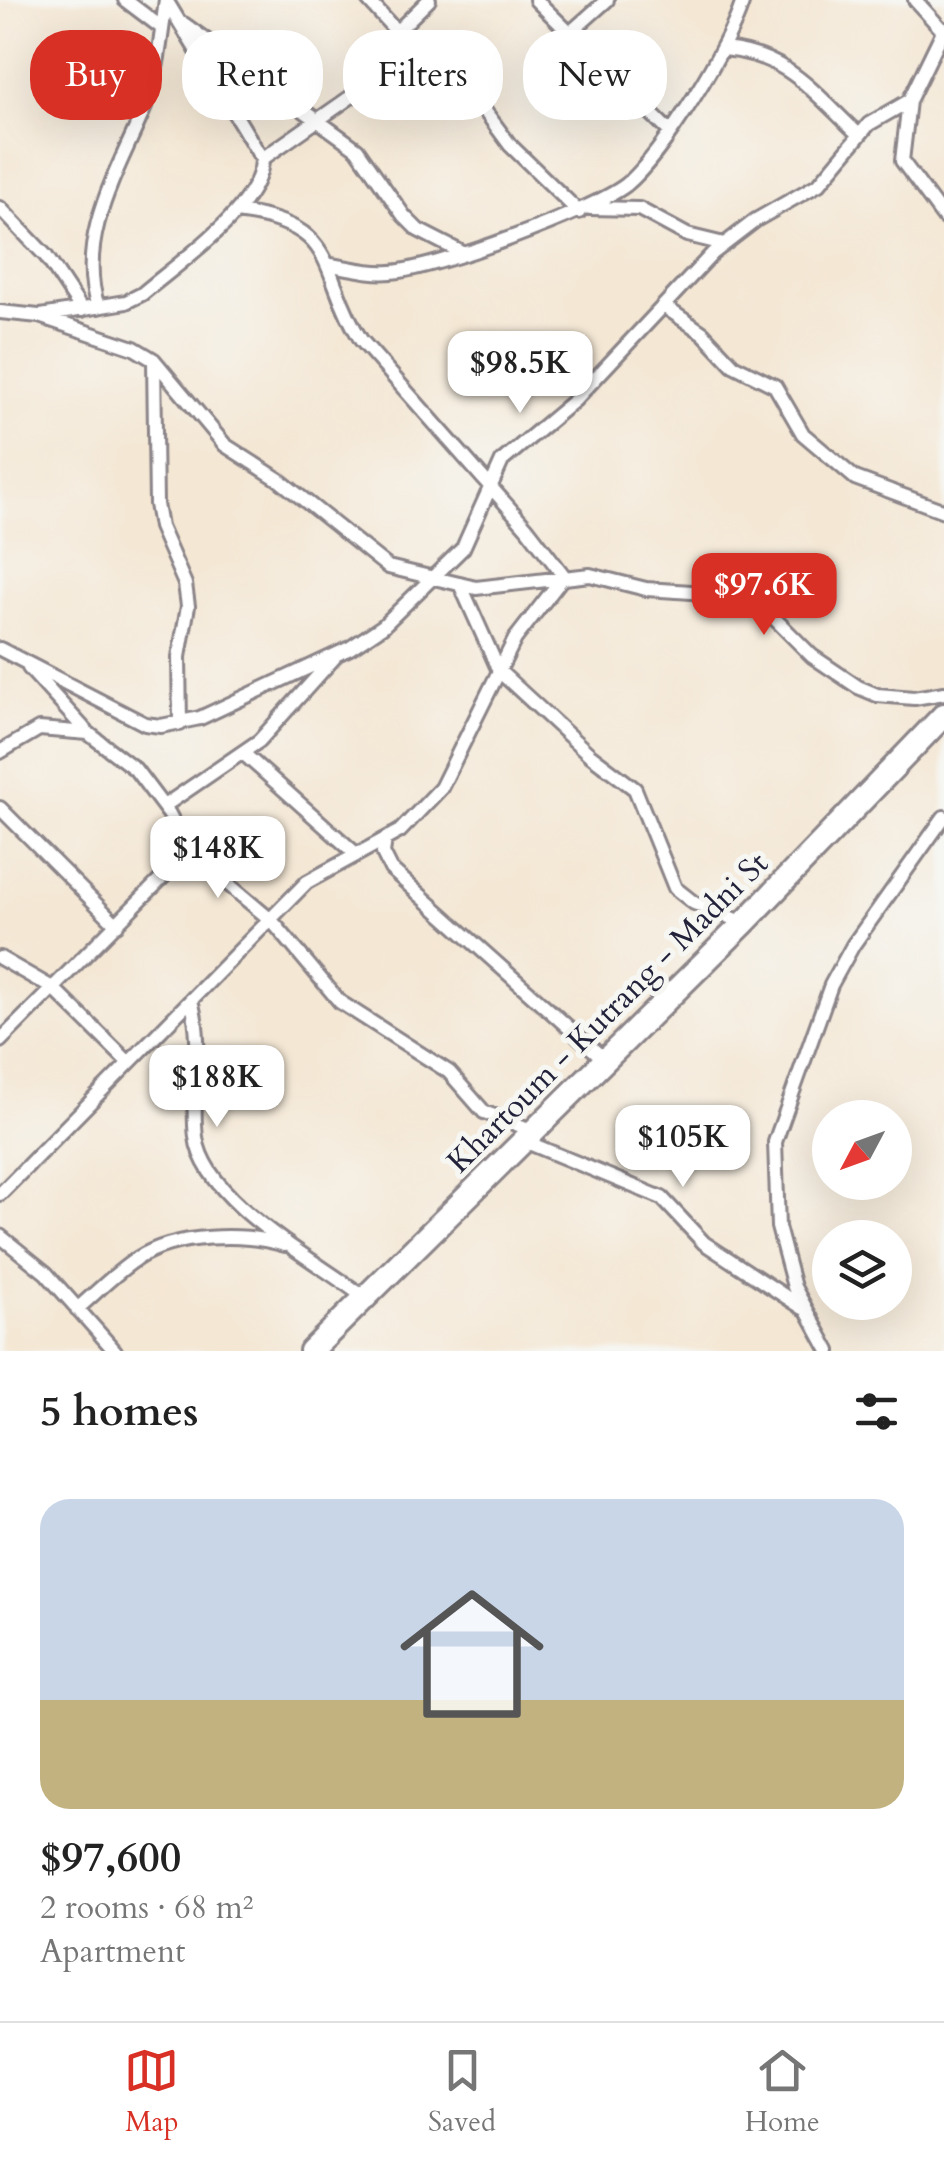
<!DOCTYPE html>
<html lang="en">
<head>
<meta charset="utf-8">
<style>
	:root { --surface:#fff; --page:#f2f2f2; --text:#222; --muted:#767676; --line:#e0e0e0; --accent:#d93025 }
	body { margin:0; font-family:Cardo,serif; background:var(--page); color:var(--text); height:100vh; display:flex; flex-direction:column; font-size:38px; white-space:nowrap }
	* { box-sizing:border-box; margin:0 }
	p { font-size:32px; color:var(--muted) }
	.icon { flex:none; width:55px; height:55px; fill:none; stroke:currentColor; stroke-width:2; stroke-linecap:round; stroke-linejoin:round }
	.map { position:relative; height:1351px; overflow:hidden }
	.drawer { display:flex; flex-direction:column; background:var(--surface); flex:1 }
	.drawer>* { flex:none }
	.hud { position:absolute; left:30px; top:30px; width:885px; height:90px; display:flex; gap:20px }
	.needle { width:65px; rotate:229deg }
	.tools { position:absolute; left:812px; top:1100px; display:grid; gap:20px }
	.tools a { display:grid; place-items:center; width:100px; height:100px; border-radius:50%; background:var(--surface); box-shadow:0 10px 40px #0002; font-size:50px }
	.price { position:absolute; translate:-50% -85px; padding:0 22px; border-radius:20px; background:#fff; color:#222; font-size:32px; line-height:65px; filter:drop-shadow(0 2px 5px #0008) }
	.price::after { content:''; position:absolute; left:50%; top:60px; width:30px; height:22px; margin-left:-15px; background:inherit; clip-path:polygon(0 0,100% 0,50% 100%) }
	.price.selected { background:var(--accent); color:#fff }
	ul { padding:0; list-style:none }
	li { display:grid; align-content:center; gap:20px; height:530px; padding:0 40px }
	li span { display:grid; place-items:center; height:310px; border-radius:30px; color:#555 }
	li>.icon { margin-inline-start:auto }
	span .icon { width:180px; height:180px; fill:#fffc; stroke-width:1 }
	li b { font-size:42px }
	h2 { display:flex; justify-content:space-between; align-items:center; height:120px; padding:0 40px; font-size:42px }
	.tag { padding:0 35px; border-radius:40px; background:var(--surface); box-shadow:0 10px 40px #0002; font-size:35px; line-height:90px }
	.tag.selected { background:var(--accent); color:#fff }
	.tab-bar { display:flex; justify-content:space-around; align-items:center; height:140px; border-top:2px solid var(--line); background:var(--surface); font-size:28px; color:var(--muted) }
	.tab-bar a { display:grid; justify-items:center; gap:5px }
	.tab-bar .selected { color:var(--accent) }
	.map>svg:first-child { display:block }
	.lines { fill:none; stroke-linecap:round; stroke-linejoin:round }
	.street-casing { stroke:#8b8488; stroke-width:18 }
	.highway-casing { stroke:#8b8488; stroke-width:28 }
	.street { stroke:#fff; stroke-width:12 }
	.highway { stroke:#fff; stroke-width:22 }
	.labels { text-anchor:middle; stroke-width:10; stroke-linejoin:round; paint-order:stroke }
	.street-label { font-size:32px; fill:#22223b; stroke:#f6f6f2 }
</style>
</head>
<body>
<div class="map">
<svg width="944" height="1351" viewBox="0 0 944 1351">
	<rect width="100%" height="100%" fill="#f6f6f2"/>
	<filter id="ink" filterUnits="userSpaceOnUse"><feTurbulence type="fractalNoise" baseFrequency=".01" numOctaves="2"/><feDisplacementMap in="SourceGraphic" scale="20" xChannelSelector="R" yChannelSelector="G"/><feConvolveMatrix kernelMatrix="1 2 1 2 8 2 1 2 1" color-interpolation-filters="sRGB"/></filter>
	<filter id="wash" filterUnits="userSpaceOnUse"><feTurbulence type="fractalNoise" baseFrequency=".0048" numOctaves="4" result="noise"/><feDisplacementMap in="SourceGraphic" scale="40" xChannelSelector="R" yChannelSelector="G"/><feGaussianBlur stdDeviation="2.25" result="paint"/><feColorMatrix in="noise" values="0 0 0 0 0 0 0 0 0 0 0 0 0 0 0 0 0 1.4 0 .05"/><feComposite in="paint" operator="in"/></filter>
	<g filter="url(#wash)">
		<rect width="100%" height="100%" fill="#f4e7d4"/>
	</g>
	<g filter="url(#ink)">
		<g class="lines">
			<defs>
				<path id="street" d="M125,0L162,28
					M368,0L397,32L476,99L510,145L579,212
					M536,0L668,130
					M915,0L944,32
					M184,24L357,149L404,216L418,230L461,252
					M571,32L607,0
					M723,49C787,54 813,92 858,134
					M909,101L902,161L944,218
					M262,159L352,96L376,52L429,0
					M0,208L46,256L82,310
					M590,208L639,209L687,235L724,244
					M236,212C343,225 317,270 361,340L527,528L564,576
					M331,265C351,268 371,274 391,272C436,269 590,212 626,185C661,157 731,44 743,0
					M98,307C75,239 119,169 145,107C158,74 161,35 166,0
					M665,307L703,333L733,365L775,386L803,434L855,478L944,511
					M0,312L39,316L134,348L154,360L225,445L278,479L388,567L476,588L590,575L646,589L737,595L762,606L812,656L858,687L877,695L914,698L944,693
					M41,316L126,302L142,294C177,264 262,207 262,159L166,0
					M154,360L156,504L160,527L185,584L188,606L179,657L180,724
					M460,584L499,671L589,754L635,789L675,888L694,903L744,923
					M0,649L145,724L161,726L200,718L350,648L383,626L463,548L502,461L575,400L713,253L756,220L819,184L869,124L909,101L944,29
					M29,668L88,733L135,769L169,814L189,851L272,921L340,1002L449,1072L484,1112L534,1131
					M0,752L39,729L88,733
					M243,753L356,854
					M164,806L259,741L334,658
					M0,808L117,925
					M385,839L383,853L391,869L605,1060
					M0,958L54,989L128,1062
					M191,1001C205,1047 190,1091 196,1137C204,1202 318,1261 365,1298
					M0,1041L189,851
					M524,1141L662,1198L704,1243L803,1308
					M0,1194L307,882L400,831L441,788L515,639L564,576
					M0,1236L46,1273L115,1351
					M77,1309C97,1292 116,1272 138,1258C175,1234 244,1232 285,1245
					M829,1351L794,1287L778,1227L775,1142L831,985L853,945L944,817"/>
				<path id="highway" d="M311,1351L744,923L944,715"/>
			</defs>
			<use href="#street" class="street-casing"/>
			<use href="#highway" class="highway-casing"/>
			<use href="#street" class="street"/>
			<use href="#highway" class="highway"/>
		</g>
	</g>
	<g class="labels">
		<g class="street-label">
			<text transform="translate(607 1012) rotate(-45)" y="11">Khartoum - Kutrang - Madni St</text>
		</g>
	</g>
</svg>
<div class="tools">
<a><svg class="needle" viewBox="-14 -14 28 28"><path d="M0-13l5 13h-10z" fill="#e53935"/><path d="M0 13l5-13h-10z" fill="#767676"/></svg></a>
<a><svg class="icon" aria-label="layers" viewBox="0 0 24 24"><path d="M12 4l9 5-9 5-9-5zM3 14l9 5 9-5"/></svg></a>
</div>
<b class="price" style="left:520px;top:416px">$98.5K</b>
<b class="price selected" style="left:764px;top:638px">$97.6K</b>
<b class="price" style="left:218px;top:901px">$148K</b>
<b class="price" style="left:217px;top:1130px">$188K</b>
<b class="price" style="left:683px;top:1190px">$105K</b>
<div class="hud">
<a class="tag selected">Buy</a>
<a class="tag">Rent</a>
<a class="tag">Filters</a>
<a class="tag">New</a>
</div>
</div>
<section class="drawer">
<h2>5 homes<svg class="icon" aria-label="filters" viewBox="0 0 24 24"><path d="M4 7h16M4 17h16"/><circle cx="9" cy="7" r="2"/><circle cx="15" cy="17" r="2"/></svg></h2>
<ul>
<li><span style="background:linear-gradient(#c9d6e8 65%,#c2b280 0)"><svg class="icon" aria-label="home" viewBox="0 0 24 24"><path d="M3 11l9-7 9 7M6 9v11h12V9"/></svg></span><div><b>$97,600</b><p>2 rooms · 68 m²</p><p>Apartment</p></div></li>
</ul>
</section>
<nav class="tab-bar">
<a class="selected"><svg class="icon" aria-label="map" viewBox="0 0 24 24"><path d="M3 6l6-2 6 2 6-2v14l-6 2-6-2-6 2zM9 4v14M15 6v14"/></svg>Map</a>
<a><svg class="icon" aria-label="saved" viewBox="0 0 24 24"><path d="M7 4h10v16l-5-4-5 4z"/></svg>Saved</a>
<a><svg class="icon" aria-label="home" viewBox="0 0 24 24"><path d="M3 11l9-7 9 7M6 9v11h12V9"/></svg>Home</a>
</nav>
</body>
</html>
